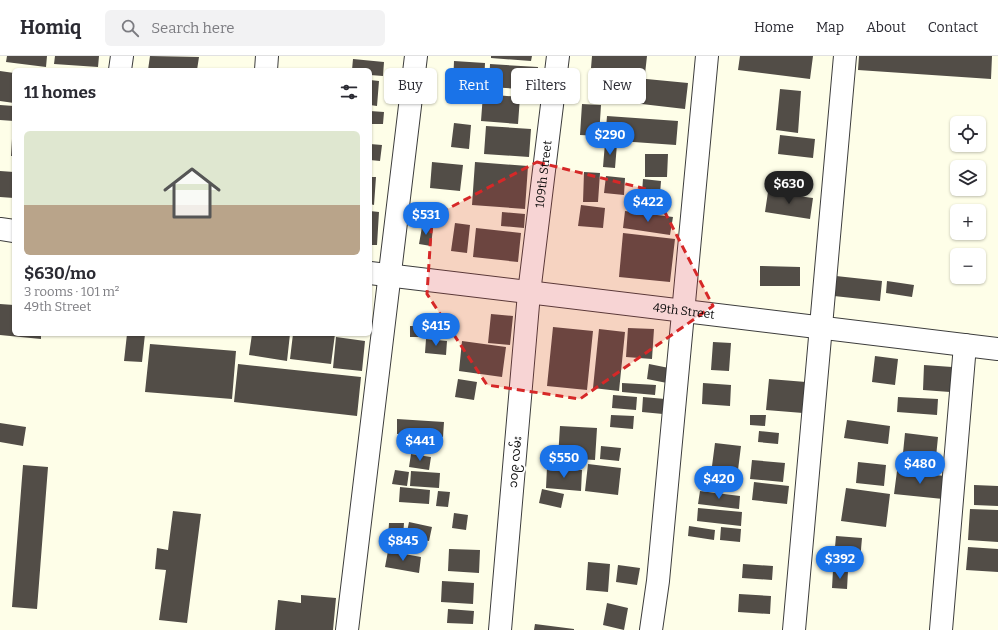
<!DOCTYPE html>
<html lang="en">
<head>
<meta charset="utf-8">
<style>
	:root { --surface:#fff; --page:#f2f2f3; --text:#2b2b33; --muted:#7c7c81; --line:#e1e1e2; --accent:#1a73e8 }
	body { margin:0; font-family:Bitter,"Noto Sans Myanmar",serif; background:var(--page); color:var(--text); height:100vh; display:flex; flex-direction:column; font-size:15px; white-space:nowrap }
	* { box-sizing:border-box; margin:0 }
	p { font-size:13px; color:var(--muted) }
	.icon { flex:none; width:22px; height:22px; fill:none; stroke:currentColor; stroke-width:2; stroke-linecap:round; stroke-linejoin:round }
	.map { position:relative; flex:1; overflow:hidden }
	.details { position:absolute; left:12px; top:12px; width:360px; height:268px; display:flex; flex-direction:column; background:var(--surface); border-radius:6px; box-shadow:0 1px 3px #0004 }
	.details>* { flex:none }
	.guide { position:absolute; left:384px; top:12px; width:380px; height:36px; display:flex; gap:8px }
	.tools { position:absolute; left:950px; top:60px; display:grid; gap:8px }
	.tools a { display:grid; place-items:center; width:36px; height:36px; border-radius:6px; background:var(--surface); box-shadow:0 1px 3px #0004; font-size:20px }
	.price { position:absolute; translate:-50% -34px; padding:0 9px; border-radius:14px; background:var(--accent); color:#fff; font-size:13px; line-height:26px; filter:drop-shadow(0 1px 2px #0008) }
	.price::after { content:''; position:absolute; left:50%; top:24px; width:12px; height:9px; margin-left:-6px; background:inherit; clip-path:polygon(0 0,100% 0,50% 100%) }
	.price.current { background:#222; color:#fff }
	ul { padding:0; list-style:none }
	li { display:grid; align-content:center; gap:8px; height:212px; padding:0 12px }
	li span { display:grid; place-items:center; height:124px; border-radius:6px; color:#555 }
	li>.icon { margin-inline-start:auto }
	span .icon { width:72px; height:72px; fill:#fffc; stroke-width:1 }
	li b { font-size:17px }
	h2 { display:flex; justify-content:space-between; align-items:center; height:48px; padding:0 12px; font-size:17px }
	.chip { padding:0 14px; border-radius:6px; background:var(--surface); box-shadow:0 1px 3px #0004; font-size:14px; line-height:36px }
	.chip.current { background:var(--accent); color:#fff }
	header { display:flex; align-items:center; gap:24px; box-sizing:border-box; height:56px; padding:0 20px; background:var(--surface); border-bottom:1px solid var(--line) }
	header strong { font-size:19px }
	nav { display:flex; gap:22px; margin-inline-start:auto; font-size:14px }
	.search { width:280px; height:36px; background:var(--page); display:flex; align-items:center; gap:10px; box-sizing:border-box; padding:0 14px; border-radius:6px; color:var(--muted); font-size:15px }
	.map>svg:first-child { display:block }
	.building { fill:#524d47 }
	.lines { fill:none; stroke-linecap:round; stroke-linejoin:round }
	.minor-casing { stroke:#3d3d3d; stroke-width:24 }
	.minor { stroke:#fff; stroke-width:22 }
	.marked { fill:#d62828; fill-opacity:0.2; stroke:#d62828; stroke-width:3; stroke-dasharray:8 5; stroke-linejoin:round }
	.labels { text-anchor:middle; stroke-width:4; stroke-linejoin:round; paint-order:stroke }
	.street-label { font-size:12px; fill:#0a0a0a; stroke:#fff }
</style>
</head>
<body>
<header>
<strong>Homiq</strong>
<div class="search"><svg class="icon" aria-label="search" viewBox="0 0 24 24"><circle cx="10" cy="10" r="6"/><path d="M15 15l6 6"/></svg>Search here</div>
<nav><a>Home</a><a>Map</a><a>About</a><a>Contact</a></nav>
</header>
<div class="map">
<svg width="998" height="574" viewBox="0 0 998 574">
	<rect width="100%" height="100%" fill="#fefee8"/>
	<path class="building" d="M7,0H47L46,11L6,6Z
		M55,0H99L98,11L54,8Z
		M150,0L199,1L197,14H148Z
		M491,0H532L531,5L491,2Z
		M592,0H647L645,18L591,12Z
		M740,0H813L810,23L738,14Z
		M859,0H992L991,23L858,14Z
		M353,3L384,6L383,20L370,19V14H352Z
		M454,5L485,7L484,31L453,29Z
		M490,8L538,11L537,34L489,31Z
		M0,15L14,17V47L0,45Z
		M636,22L688,27L685,53L633,47Z
		M370,24L379,25L377,50L370,49Z
		M780,33L801,35L798,77L776,74Z
		M483,38L520,41L518,68L481,65Z
		M582,48L601,49L599,80L580,79Z
		M0,49L14,50V65L0,64Z
		M370,55L384,56L383,68H370Z
		M607,60L678,65L676,89L605,84Z
		M454,67L471,69L469,93L451,91Z
		M486,70L531,73L529,101L484,98Z
		M780,79L815,83L813,102L778,98Z
		M12,83H14V100H11Z
		M605,87L617,88L615,112L603,111Z
		M370,88L382,89L380,105L370,104Z
		M645,98H668L667,121H645Z
		M432,106L463,109L460,135L430,132Z
		M475,106L528,110L525,153L472,149Z
		M0,115L14,116V142L0,141Z
		M584,116L600,117L598,146H583Z
		M606,120L625,122L624,139L604,137Z
		M370,121H376L374,149L370,148Z
		M643,123L661,125L659,152L641,151Z
		M768,136L813,142L810,163L765,156Z
		M581,149L605,152L603,172L578,170Z
		M370,155L379,156L377,189H370Z
		M625,155L673,161L670,179L623,172Z
		M502,156L525,158L524,172L501,170Z
		M455,167L470,169L467,197L451,195Z
		M422,171L433,172L431,190L419,188Z
		M476,172L521,177L518,206L473,201Z
		M623,177L675,183L670,226L619,221Z
		M760,210L800,211V230H760Z
		M836,220L882,225L880,245L834,240Z
		M887,225L914,229L912,241L886,237Z
		M0,248L14,249V278H41V283L0,279Z
		M491,258L513,260L510,289L488,287Z
		M410,270H434V281H410Z
		M553,271L593,275L587,334L547,330Z
		M628,272L654,273L652,303L626,301Z
		M599,273L625,276L619,335L593,332Z
		M127,278H145L142,306L124,305Z
		M252,278H290L287,305L249,299Z
		M293,278H335L331,308L290,303Z
		M336,281L365,285L362,315L333,312Z
		M426,283L447,285L446,299L425,297Z
		M462,285L506,291L502,321L459,315Z
		M713,286L731,287L729,315L711,314Z
		M150,288L236,295L232,343L145,336Z
		M875,300L898,303L895,329L872,326Z
		M238,308L361,321L357,360L234,346Z
		M649,308L669,312L667,327L647,323Z
		M924,309L952,311L950,336L923,334Z
		M458,323L477,326L474,344L455,341Z
		M769,323L806,326L803,357L766,354Z
		M622,327L656,329L655,339L622,336Z
		M703,327L731,329L730,350L702,348Z
		M613,339L637,341L636,354L612,352Z
		M643,341L665,343L663,358L642,356Z
		M898,341L938,343L937,359L897,356Z
		M611,359L634,360L633,373L610,371Z
		M750,359H766L765,370L750,369Z
		M397,363L444,366L443,381L397,378Z
		M847,364L890,370L888,388L844,382Z
		M0,367L26,371L23,390L0,386Z
		M560,370L597,372L595,404L558,402Z
		M759,375L779,377L778,388L758,386Z
		M905,377L938,381L936,401L903,397Z
		M715,387L741,390L738,414L712,410Z
		M601,390L621,392L619,405L600,403Z
		M411,398L431,401L429,414L409,411Z
		M752,404L785,407L783,426L750,423Z
		M858,406L886,409L884,430L856,427Z
		M588,408L621,412L618,439L585,435Z
		M23,409L48,411L37,553L12,551Z
		M547,411L582,414L581,435L546,432Z
		M395,414L409,416L407,430L392,428Z
		M411,415L440,417L439,432L410,430Z
		M897,415L945,420L943,443L894,438Z
		M754,426L789,430L787,448L752,444Z
		M974,429L998,430V450L974,449Z
		M400,431L430,434L429,448L399,446Z
		M846,432L890,438L886,471L841,465Z
		M542,433L564,438L561,452L539,447Z
		M438,435L450,436L448,451L436,450Z
		M700,435L740,440L739,453L698,448Z
		M698,452L742,456L741,470L697,465Z
		M970,453L998,454V486L968,484Z
		M173,455L201,458L187,567L159,564L166,514L155,513L157,492L168,494Z
		M454,457L468,459L466,474L452,472Z
		M409,466L432,471L429,485L406,481Z
		M389,467H404L403,481H388Z
		M689,470L715,474L714,484L688,480Z
		M721,471L741,473L740,486L720,484Z
		M836,480L862,482L860,505L834,502Z
		M968,491L998,493V516L966,514Z
		M449,493L480,494L479,517L448,515Z
		M388,495L421,501L419,517L385,511Z
		M588,506L610,508L608,536L586,534Z
		M743,508L773,510L772,524L742,522Z
		M618,509L640,512L637,529L616,526Z
		M833,514L848,515L847,533L832,532Z
		M442,525L474,527L473,548L441,546Z
		M739,538L771,540L770,558L738,556Z
		M301,539L336,542L333,574H275L278,544L301,547Z
		M607,547L628,552L624,574L603,569Z
		M448,553L474,555L473,568L447,567Z
		M535,568L574,573V574H534Z"/>
	<g class="lines">
		<defs>
			<g id="minor">
				<path d="M120,14L122,0"/>
				<path d="M266,14L267,0"/>
				<path d="M0,173L14,175"/>
				<path id="s1" d="M370,217L998,293"/>
				<path d="M347,574L416,0"/>
				<path id="s2" d="M500,574L529,237L558,0"/>
				<path d="M651,574L658,525L707,0"/>
				<path d="M794,574L845,0"/>
				<path d="M941,574L965,289"/>
			</g>
		</defs>
		<use href="#minor" class="minor-casing"/>
		<use href="#minor" class="minor"/>
	</g>
	<path class="marked" d="M537,106L654,135L713,250L580,343L487,329L427,238L432,161Z"/>
	<g class="labels">
		<g class="street-label">
			<text dy="4" stroke="none"><textPath href="#s2" startOffset="458">109th Street</textPath></text>
			<text dy="4" stroke="none"><textPath href="#s1" startOffset="316">49th Street</textPath></text>
			<text transform="translate(515 406) rotate(-85)" y="4">၁၀၉ လမ်း</text>
		</g>
	</g>
</svg>
<div class="tools">
<a><svg class="icon" aria-label="locate" viewBox="0 0 24 24"><circle cx="12" cy="12" r="6"/><path d="M12 2v4M12 18v4M2 12h4M18 12h4"/></svg></a>
<a><svg class="icon" aria-label="layers" viewBox="0 0 24 24"><path d="M12 4l9 5-9 5-9-5zM3 14l9 5 9-5"/></svg></a>
<a>+</a>
<a>−</a>
</div>
<b class="price" style="left:610px;top:100px">$290</b>
<b class="price current" style="left:789px;top:149px">$630</b>
<b class="price" style="left:648px;top:167px">$422</b>
<b class="price" style="left:426px;top:180px">$531</b>
<b class="price" style="left:436px;top:291px">$415</b>
<b class="price" style="left:420px;top:406px">$441</b>
<b class="price" style="left:564px;top:423px">$550</b>
<b class="price" style="left:920px;top:429px">$480</b>
<b class="price" style="left:719px;top:444px">$420</b>
<b class="price" style="left:403px;top:506px">$845</b>
<b class="price" style="left:840px;top:524px">$392</b>
<div class="guide">
<a class="chip">Buy</a>
<a class="chip current">Rent</a>
<a class="chip">Filters</a>
<a class="chip">New</a>
</div>
<section class="details">
<h2>11 homes<svg class="icon" aria-label="filters" viewBox="0 0 24 24"><path d="M4 7h16M4 17h16"/><circle cx="9" cy="7" r="2"/><circle cx="15" cy="17" r="2"/></svg></h2>
<ul>
<li><span style="background:linear-gradient(#dfe7d0 60%,#b9a48a 0)"><svg class="icon" aria-label="home" viewBox="0 0 24 24"><path d="M3 11l9-7 9 7M6 9v11h12V9"/></svg></span><div><b>$630/mo</b><p>3 rooms · 101 m²</p><p>49th Street</p></div></li>
</ul>
</section>
</div>
</body>
</html>
